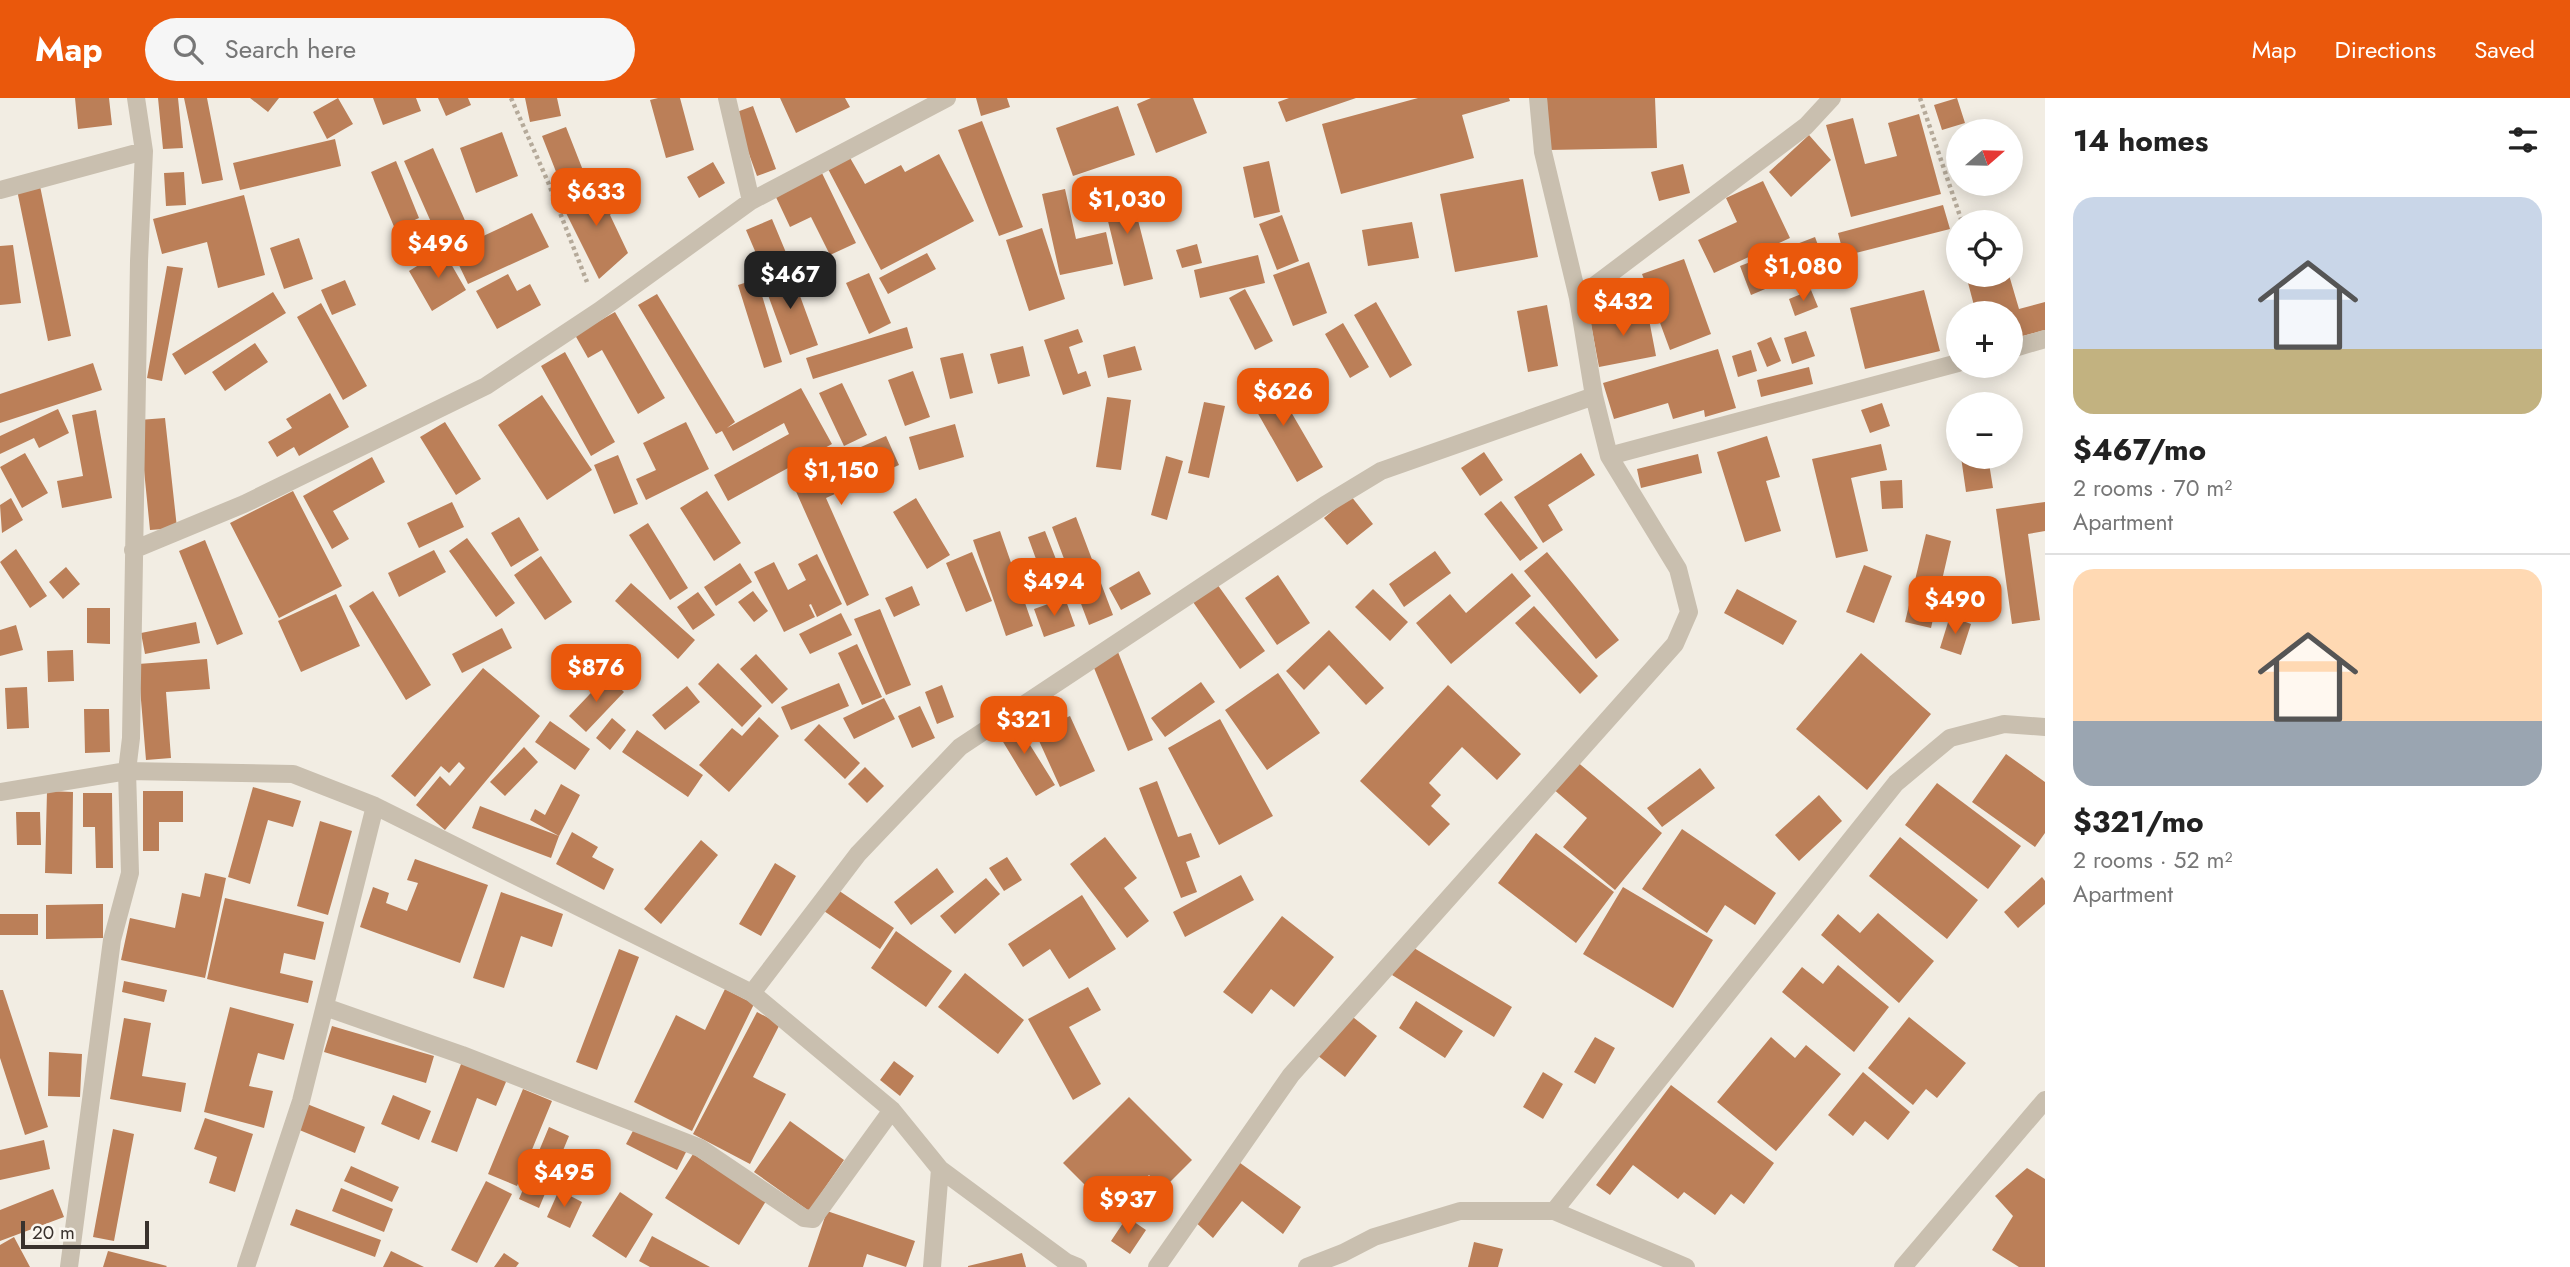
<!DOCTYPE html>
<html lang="en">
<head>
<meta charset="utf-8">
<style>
	:root { --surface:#fff; --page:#f6f6f6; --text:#222; --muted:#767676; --line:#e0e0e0; --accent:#ea580c }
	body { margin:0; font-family:Jost,sans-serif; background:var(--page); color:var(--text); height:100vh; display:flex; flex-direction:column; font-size:26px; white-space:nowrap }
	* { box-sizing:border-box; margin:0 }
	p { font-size:23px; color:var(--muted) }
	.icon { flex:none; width:38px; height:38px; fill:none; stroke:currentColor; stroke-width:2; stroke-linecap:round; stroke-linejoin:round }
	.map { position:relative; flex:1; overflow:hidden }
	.side { display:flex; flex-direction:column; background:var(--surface); width:525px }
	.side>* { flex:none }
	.needle { width:46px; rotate:70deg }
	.tools { position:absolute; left:1946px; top:21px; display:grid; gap:14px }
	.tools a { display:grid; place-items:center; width:77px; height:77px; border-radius:50%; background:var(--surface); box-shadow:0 4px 18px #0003; font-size:35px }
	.scale { position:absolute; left:21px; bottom:18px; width:128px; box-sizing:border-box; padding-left:7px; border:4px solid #39322d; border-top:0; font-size:19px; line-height:24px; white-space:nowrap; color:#39322d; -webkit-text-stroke:5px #faf6ef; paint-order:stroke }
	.price { position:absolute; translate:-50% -60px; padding:0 16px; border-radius:14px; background:var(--accent); color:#fff; font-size:23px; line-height:46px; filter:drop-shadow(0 2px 4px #0008) }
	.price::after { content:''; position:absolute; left:50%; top:42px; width:21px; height:16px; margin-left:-10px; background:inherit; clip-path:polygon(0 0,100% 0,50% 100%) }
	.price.active { background:#222; color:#fff }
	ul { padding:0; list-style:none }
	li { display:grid; align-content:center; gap:14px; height:371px; padding:0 28px }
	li+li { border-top:2px solid var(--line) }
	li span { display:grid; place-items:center; height:217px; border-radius:21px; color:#555 }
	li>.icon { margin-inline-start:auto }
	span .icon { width:126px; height:126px; fill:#fffc; stroke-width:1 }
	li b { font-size:30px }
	h2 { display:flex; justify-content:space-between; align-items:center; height:84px; padding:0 28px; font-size:30px }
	header { display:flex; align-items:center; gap:42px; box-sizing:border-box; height:98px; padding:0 35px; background:var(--accent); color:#fff }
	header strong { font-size:33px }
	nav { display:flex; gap:38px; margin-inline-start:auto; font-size:24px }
	.search { width:490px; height:63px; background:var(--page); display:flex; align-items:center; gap:18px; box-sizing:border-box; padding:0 24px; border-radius:38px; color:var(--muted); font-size:26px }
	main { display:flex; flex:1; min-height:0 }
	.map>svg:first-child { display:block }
	.building { fill:#bb7f58 }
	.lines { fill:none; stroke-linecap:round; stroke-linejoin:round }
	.path { stroke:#b5aa9a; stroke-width:4.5; stroke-dasharray:3.5 3.5; stroke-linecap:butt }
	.minor { stroke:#c9bfaf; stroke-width:18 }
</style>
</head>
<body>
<header>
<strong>Map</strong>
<div class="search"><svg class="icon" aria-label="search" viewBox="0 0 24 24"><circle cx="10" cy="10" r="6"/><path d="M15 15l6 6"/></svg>Search here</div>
<nav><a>Map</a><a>Directions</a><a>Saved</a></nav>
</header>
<main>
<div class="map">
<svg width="2045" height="1169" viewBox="0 0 2045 1169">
	<rect width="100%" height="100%" fill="#f2ede3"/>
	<path class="building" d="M75,0H109L112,27L78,31Z
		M158,0H178L183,50L163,51Z
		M184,0H207L223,82L202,86Z
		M250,0H279L268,14Z
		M338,0L353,26L327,41L313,14Z
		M373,0H416L421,13L383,27Z
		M438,0H468L471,7L446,18Z
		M525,0H557L561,18L530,24Z
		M658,0H680L694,52L666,60L650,2Z
		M780,0H845L850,9L796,35Z
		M976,0H1007L1010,9L981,18Z
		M1151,0H1193L1207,35L1156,55L1137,6Z
		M1289,0H1356L1286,24L1278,4Z
		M1418,0H1509L1510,3L1462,17L1474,60L1341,96L1322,26Z
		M1547,0H1655L1657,50L1548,52Z
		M1957,0L1965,25L1942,32L1934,7Z
		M753,8L776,71L757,78L734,15Z
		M1118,8L1135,57L1073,78L1056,30Z
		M1919,16L1941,96L1851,119L1826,27L1853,20L1865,66L1897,58L1888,25Z
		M982,23L1023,129L999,138L958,32Z
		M566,29L586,80L562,89L542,38Z
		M502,34L518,78L476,95L460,50Z
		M1809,37L1831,62L1791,99L1769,74Z
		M335,41L341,68L240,92L233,65Z
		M433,50L471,136L442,149L404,63Z
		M939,56L974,123L881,172L827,69L849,58L865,86L901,67L905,74Z
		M396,63L419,120L395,131L371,74Z
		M1269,63L1280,114L1254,120L1243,69Z
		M713,64L725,85L699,100L687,79Z
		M1683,66L1690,95L1659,103L1651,74Z
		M821,73L856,145L830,157L811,119L790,129L774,95Z
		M184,74L186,107L166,108L164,75Z
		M1523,81L1538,159L1455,174L1440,96Z
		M1763,83L1790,140L1714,175L1698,142L1737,124L1726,100Z
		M602,85L615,111L610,117L628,155L599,181L561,105Z
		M1129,87L1153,181L1124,188L1101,95Z
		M40,88L71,238L48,243L17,92Z
		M1065,91L1076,141L1106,134L1113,166L1060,177L1042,96Z
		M244,97L265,177L218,190L207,144L162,156L153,121Z
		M1943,107L1950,131L1844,158L1838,135Z
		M532,115L549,149L468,186L457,163L483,151L479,140Z
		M1282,117L1299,163L1277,172L1259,126Z
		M772,121L787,157L761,167L746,132Z
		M1412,124L1419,160L1368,168L1362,132Z
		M1042,130L1065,201L1029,213L1006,142Z
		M1815,139L1825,166L1751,197L1740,168Z
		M299,140L313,181L284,191L270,150Z
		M1197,146L1202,165L1182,170L1176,152Z
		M13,147L21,205L0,207V148Z
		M443,152L466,192L432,213L409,173Z
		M927,155L936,171L888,196L879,180Z
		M1258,157L1265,185L1200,200L1194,172Z
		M1684,161L1711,236L1670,252L1642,176Z
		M1309,164L1327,215L1293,228L1273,177Z
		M167,168L183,170L162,283L147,280Z
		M789,168L818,247L790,257L761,178Z
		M869,175L891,225L869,236L846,185Z
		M508,176L517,193L530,186L541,207L497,231L476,193Z
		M1984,177H2009L2019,211L2045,204V232L2011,241V215H1976L1967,181Z
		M757,181L782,264L764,270L738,187Z
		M345,182L356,207L332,217L321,192Z
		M1245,191L1273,243L1255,252L1229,200Z
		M1811,192L1818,209L1795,218L1789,201Z
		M1924,192L1940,253L1865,271L1850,210Z
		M273,194L286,215L185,277L172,256Z
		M657,196L735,324L727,330L801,290L832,346L728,403L714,377L789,336L784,325L733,353L722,333L716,336L638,207Z
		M1376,204L1412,267L1390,280L1354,217Z
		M321,205L367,288L343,302L297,219Z
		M1547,207L1558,268L1528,274L1517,213Z
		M1647,211L1656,258L1599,269L1590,221Z
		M615,214L665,300L638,316L602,252L588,260L575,237Z
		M1343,225L1369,269L1350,280L1325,236Z
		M907,229L913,250L813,281L806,260Z
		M1078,231L1083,244L1069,249L1078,276L1086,273L1091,288L1063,297L1044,242Z
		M1806,233L1815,258L1792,266L1784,240Z
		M1771,239L1781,263L1767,269L1757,245Z
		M255,245L268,264L225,293L212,274Z
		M1023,248L1030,278L998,286L990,256Z
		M1135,248L1142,272L1108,280L1103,257Z
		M1718,251L1736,310L1705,319L1704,312L1673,321L1668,305L1614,321L1603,285Z
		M1751,252L1757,273L1738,279L1732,258Z
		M565,254L615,344L591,358L541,268Z
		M963,255L973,295L950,301L940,260Z
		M93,265L102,292L0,325V296Z
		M1809,269L1813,286L1761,299L1757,282Z
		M913,273L930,319L905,328L888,282Z
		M1269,276L1323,369L1297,384L1244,291Z
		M842,285L867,337L844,348L819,295Z
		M330,295L349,329L299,358L294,349L277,359L268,344L292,330L286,321Z
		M542,297L592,372L547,402L498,327Z
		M1107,299L1131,302L1121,372L1096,369Z
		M1204,304L1225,308L1209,380L1188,375Z
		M1882,305L1890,328L1870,335L1861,312Z
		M58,311L69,335L39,350L34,340L0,356V338Z
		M96,312L112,400L62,410L57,383L83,378L72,317Z
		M165,320L177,430L150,432L139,322Z
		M445,324L481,381L456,397L420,339Z
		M686,324L709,371L646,402L636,381L656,372L643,345Z
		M955,326L964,359L919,372L909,339Z
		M886,338L899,367L826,400L869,497L847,508L790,380Z
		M1767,338L1780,379L1766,383L1781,433L1745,444L1717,354Z
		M1881,346L1887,372L1851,380L1868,453L1836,460L1812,361Z
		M1484,354L1503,382L1480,398L1461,370Z
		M25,355L48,395L22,410L0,369Z
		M1581,355L1595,377L1548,407L1563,432L1543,445L1514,399Z
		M1698,356L1702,375L1641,390L1637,371Z
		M618,357L638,406L614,416L594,367Z
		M1166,358L1183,363L1167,422L1151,417Z
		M372,359L385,384L333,413L349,441L332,451L303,398Z
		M1961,359H1988L1993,390L1966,394Z
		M1902,382L1903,410L1882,411L1880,383Z
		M293,393L342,488L279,520L230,425Z
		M707,393L741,445L714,463L680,410Z
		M1351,398L1373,426L1347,447L1324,420Z
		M11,400L23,422L2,435L0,407Z
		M916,400L950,457L927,471L893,414Z
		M1501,403L1538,450L1520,463L1484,416Z
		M452,404L464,429L419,450L407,425Z
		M2045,404V433L2028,436L2040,522L2012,526L1996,411Z
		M519,419L539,452L511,469L491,435Z
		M1076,419L1113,517L1089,527L1052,429Z
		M648,425L688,490L670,502L629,437Z
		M1000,433L1033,528L1006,538L973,442Z
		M1045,433L1066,487L1048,494L1028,439Z
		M1926,436L1951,443L1931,530L1905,524Z
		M467,440L515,505L496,519L449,453Z
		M205,442L243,536L217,547L179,453Z
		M16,451L47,498L30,510L0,464Z
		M434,452L446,474L399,499L388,475Z
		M1435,453L1451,475L1404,509L1389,486Z
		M972,454L992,503L966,514L946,465Z
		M1547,454L1619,542L1596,561L1524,473Z
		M817,456L842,506L817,519L811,506L809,507L815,519L784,534L754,474L774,464L788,492L806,482L798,466Z
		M541,458L572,504L545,522L514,477Z
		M740,465L752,484L716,508L704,489Z
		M1864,467L1892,478L1874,525L1846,514Z
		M66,469L80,486L63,501L49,484Z
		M1139,473L1151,496L1121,512L1109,490Z
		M1512,475L1531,498L1451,566L1416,525L1450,496L1466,515Z
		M1278,477L1310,525L1277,547L1245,500Z
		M631,485L695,542L678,561L615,503Z
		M1217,486L1265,553L1240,571L1193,504Z
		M912,488L920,507L894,519L885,500Z
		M1373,491L1408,524L1390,543L1355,509Z
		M1737,491L1797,523L1783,547L1724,515Z
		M373,493L431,587L406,602L349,508Z
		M753,493L768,513L754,524L738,504Z
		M698,494L715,517L693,532L677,509Z
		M336,496L360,548L301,574L278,523Z
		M1065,500L1075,528L1044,539L1034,511Z
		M1534,508L1598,578L1580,596L1515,525Z
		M87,510H110V546L87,545Z
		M880,511L911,587L886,597L854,521Z
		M841,515L852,537L810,556L799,536Z
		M1950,518L1971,526L1961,557L1940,550Z
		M196,524L200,545L145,556L141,535Z
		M16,527L23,552L0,558V532Z
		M502,530L512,550L462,575L452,556Z
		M1329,532L1384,590L1366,607L1329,567L1304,592L1286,573Z
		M857,546L882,599L862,607L838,555Z
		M73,552L74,583L48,584L47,553Z
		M1118,554L1153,642L1128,653L1092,565Z
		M1861,555L1931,616L1867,692L1796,631Z
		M756,556L788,591L772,606L740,571Z
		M207,561L210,591L166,594L171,660L146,662L138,566Z
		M718,565L762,608L742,629L698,586Z
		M483,570L540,618L445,732L416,707L440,678L450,688L465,670L459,664L449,675L441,668L415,699L391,678Z
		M1278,575L1320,635L1267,672L1225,612Z
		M607,578L624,594L586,634L569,618Z
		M1201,584L1215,604L1165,639L1151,620Z
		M839,585L849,608L791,632L781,609Z
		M942,587L954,619L937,626L925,594Z
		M1448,587L1521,656L1497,682L1462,649L1429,685L1441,697L1431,708L1450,726L1429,748L1360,683Z
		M687,588L700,604L665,632L652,617Z
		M27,589L29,630L7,631L5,590Z
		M884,600L895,621L854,641L843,620Z
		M920,608L935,640L912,650L898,618Z
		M84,611H109L110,654L85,655Z
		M1012,618L1055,687L1036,698L994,629Z
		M1070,618L1095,673L1060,689L1035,634Z
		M759,619L779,638L729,694L699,667L732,630L742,638Z
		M612,620L626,632L610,652L596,640Z
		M1220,621L1273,718L1219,747L1168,650Z
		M550,623L590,651L575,672L535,644Z
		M819,626L860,665L845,681L804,642Z
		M637,632L703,677L688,699L622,654Z
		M524,649L538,664L505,698L490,684Z
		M2006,656L2045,684V735L2035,749L1972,704Z
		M1575,662L1662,735L1615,792L1563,749L1587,720L1552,690Z
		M865,669L884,688L867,705L848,686Z
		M1700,670L1715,690L1662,729L1647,710Z
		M1157,683L1178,739L1191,735L1200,759L1186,764L1197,794L1181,800L1139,690Z
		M1937,685L2021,748L1988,791L1905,727Z
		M561,686L580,697L559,738L530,722L535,711L545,717Z
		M253,689L301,703L293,729L268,722L250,786L228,779Z
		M47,693L73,694L72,776L45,775Z
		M143,693H183V724H159V753H143Z
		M83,695H112L113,770H96L95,729H83Z
		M1819,697L1842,723L1799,763L1775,737Z
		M480,708L559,738L551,760L472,730Z
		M16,714H40L41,747H17Z
		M320,723L352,733L328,817L297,808Z
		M1682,731L1776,795L1755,827L1725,807L1707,835L1642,791Z
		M572,734L598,749L592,759L614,771L604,792L556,766Z
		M1536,735L1614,794L1576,845L1498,785Z
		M1105,739L1137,780L1124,790L1149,823L1127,840L1070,766Z
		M1900,739L1978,802L1947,841L1869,778Z
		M701,742L718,757L661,826L644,811Z
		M1007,759L1022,782L1004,793L989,770Z
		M415,761L488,787L460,865L360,829L373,789L389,795L386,805L407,813L418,785L407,782Z
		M775,765L796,778L761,838L739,826Z
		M937,770L954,794L911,827L894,804Z
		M205,775L226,780L205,880L121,862L130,820L175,830L182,795L200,799Z
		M1241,777L1254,802L1185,839L1173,814Z
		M2042,779L2045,783V806L2018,830L2004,814Z
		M986,780L1000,796L955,836L940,818Z
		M1623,789L1713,842L1673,910L1583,856Z
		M835,790L894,830L880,851L821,811Z
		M501,794L563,816L552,849L521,838L504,890L473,880Z
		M1082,797L1116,851L1069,881L1050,851L1023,869L1008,846Z
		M225,800L324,824L315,862L284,855L280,875L313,883L308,905L207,881Z
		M103,806V840L46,841V807Z
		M1878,815L1934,863L1899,905L1821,837L1838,816L1860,835Z
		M0,816H38V837H0Z
		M1282,818L1334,859L1294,909L1271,891L1252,916L1223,894Z
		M896,833L952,873L926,909L871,870Z
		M1409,847L1512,909L1494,939L1392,877Z
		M619,851L639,859L597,972L576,964Z
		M1838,867L1889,909L1854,954L1782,894L1802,869L1823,886Z
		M965,875L1024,922L998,956L938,909Z
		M124,883L167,892L164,904L122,894Z
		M1088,889L1101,912L1069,929L1101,986L1073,1002L1028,921Z
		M725,891L754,906L692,1033L634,1004L676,917L705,932Z
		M0,892H3L48,1029L25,1037L0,960Z
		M1416,903L1463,933L1445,960L1399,930Z
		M230,909L294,926L284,962L258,955L249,988L273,993L264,1030L204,1014Z
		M757,914L780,926L753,979L786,996L750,1066L693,1036Z
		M1349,916L1377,938L1345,979L1317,957Z
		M1909,919L1966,965L1937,1000L1926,991L1913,1007L1868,970Z
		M124,920L151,925L142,978L186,985L181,1014L110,1001Z
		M332,928L434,958L426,985L324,954Z
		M1595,939L1615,950L1595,986L1574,974Z
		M1771,939L1795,960L1806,947L1841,976L1776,1053L1717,1004Z
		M49,954L82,956L80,999L48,998Z
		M463,961L508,979L496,1008L477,1000L457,1054L431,1044Z
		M894,963L914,978L900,998L880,982Z
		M1543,974L1563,986L1543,1021L1523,1009Z
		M1863,974L1910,1014L1888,1042L1865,1023L1853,1038L1828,1017Z
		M1671,987L1774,1065L1744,1106L1731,1096L1715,1117L1684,1094L1678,1101L1633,1067L1610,1097L1596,1087Z
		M523,991L552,1003L517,1088L488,1076Z
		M393,997L431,1013L419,1042L381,1026Z
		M1129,999L1192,1062L1163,1091L1149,1077L1120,1106L1097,1082L1089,1091L1063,1065Z
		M307,1006L365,1029L355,1055L297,1031Z
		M205,1020L253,1036L235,1094L209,1085L217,1059L194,1051Z
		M790,1023L844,1062L809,1113L754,1074Z
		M549,1029L569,1038L539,1110L519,1101Z
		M635,1029L686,1054L677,1072L626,1046Z
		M113,1031L134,1036L114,1143L93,1139Z
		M44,1042L50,1071L0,1082V1052Z
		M693,1056L766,1103L739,1147L665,1100Z
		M1236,1062L1301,1109L1283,1136L1242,1103L1213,1140L1193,1122Z
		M351,1068L399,1089L392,1104L344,1083Z
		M2027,1070L2045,1081V1169H2019L1992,1152L2013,1118L1995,1098Z
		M486,1083L512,1096L477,1165L451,1152Z
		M341,1090L393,1111L384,1134L332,1113Z
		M53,1091L64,1119L0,1143V1112Z
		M559,1092L582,1104L570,1130L547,1119Z
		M620,1094L653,1116L626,1160L592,1138Z
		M296,1111L381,1142L375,1159L290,1127Z
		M827,1113L915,1143L906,1169L867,1156L863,1169H808Z
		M1127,1119L1146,1132L1130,1156L1111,1143Z
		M652,1138L710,1169H650L639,1163Z
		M14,1139L30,1169H0V1147Z
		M1474,1144L1503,1151L1498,1169H1468Z
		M108,1153L167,1168L166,1169H103Z
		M391,1153L424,1169H383Z
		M504,1155L519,1165L516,1169H494Z
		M1022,1155L1026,1169H968V1168Z"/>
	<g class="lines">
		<path class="path" d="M511,0L548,84L587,184
			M1920,0L1962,124"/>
		<path class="minor" d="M727,0L751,103
			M0,92L144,53
			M1578,200L1806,28L1832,0
			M2011,251L2045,241
			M1609,358L1958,265
			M133,452L244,406L486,288L599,213L751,103L947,0
			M0,694L127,673L293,676L375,708L752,895L892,1012L940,1071L1066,1164L1078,1169
			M752,895L858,756L960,649L1325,407L1381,373L1594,298
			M325,909L462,957L700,1050L804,1120L813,1121L892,1012
			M1554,1113L1896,685L1950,640L2004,626L2045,629
			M69,1169L112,842L130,775L127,673L131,640L139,163L144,53L136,0
			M246,1169L301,1003L375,708
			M932,1169L940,1071
			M1157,1169L1291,977L1675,546L1689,514L1678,471L1609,358L1594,298L1578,200L1543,54L1538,0
			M1307,1169L1343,1155L1374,1139L1460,1113H1554L1686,1169
			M1903,1169L2045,1002"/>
	</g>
</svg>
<div class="tools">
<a><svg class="needle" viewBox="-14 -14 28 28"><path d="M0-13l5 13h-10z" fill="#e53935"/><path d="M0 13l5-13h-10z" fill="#767676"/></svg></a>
<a><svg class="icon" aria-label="locate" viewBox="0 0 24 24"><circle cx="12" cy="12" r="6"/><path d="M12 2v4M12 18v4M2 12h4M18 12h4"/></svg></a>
<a>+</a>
<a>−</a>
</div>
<div class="scale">20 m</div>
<b class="price" style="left:596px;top:130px">$633</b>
<b class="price" style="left:1127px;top:138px">$1,030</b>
<b class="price" style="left:438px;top:182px">$496</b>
<b class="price" style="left:1803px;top:205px">$1,080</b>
<b class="price active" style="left:790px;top:213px">$467</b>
<b class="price" style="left:1623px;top:240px">$432</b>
<b class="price" style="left:1283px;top:330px">$626</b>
<b class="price" style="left:841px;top:409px">$1,150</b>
<b class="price" style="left:1054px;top:520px">$494</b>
<b class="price" style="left:1955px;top:538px">$490</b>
<b class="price" style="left:596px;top:606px">$876</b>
<b class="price" style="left:1024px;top:658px">$321</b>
<b class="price" style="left:564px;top:1111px">$495</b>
<b class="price" style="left:1128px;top:1138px">$937</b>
</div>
<section class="side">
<h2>14 homes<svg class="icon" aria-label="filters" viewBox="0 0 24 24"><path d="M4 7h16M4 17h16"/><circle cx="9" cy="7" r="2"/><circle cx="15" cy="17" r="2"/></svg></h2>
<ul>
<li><span style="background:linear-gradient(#c9d6e8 70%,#c2b280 0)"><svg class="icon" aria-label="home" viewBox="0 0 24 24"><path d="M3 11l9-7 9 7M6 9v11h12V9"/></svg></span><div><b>$467/mo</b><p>2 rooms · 70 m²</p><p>Apartment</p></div></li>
<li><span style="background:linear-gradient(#ffd9b3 70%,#9aa5b1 0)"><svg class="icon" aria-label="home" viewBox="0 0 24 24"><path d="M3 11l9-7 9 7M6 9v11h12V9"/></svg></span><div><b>$321/mo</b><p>2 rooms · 52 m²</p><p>Apartment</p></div></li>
</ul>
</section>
</main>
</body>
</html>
